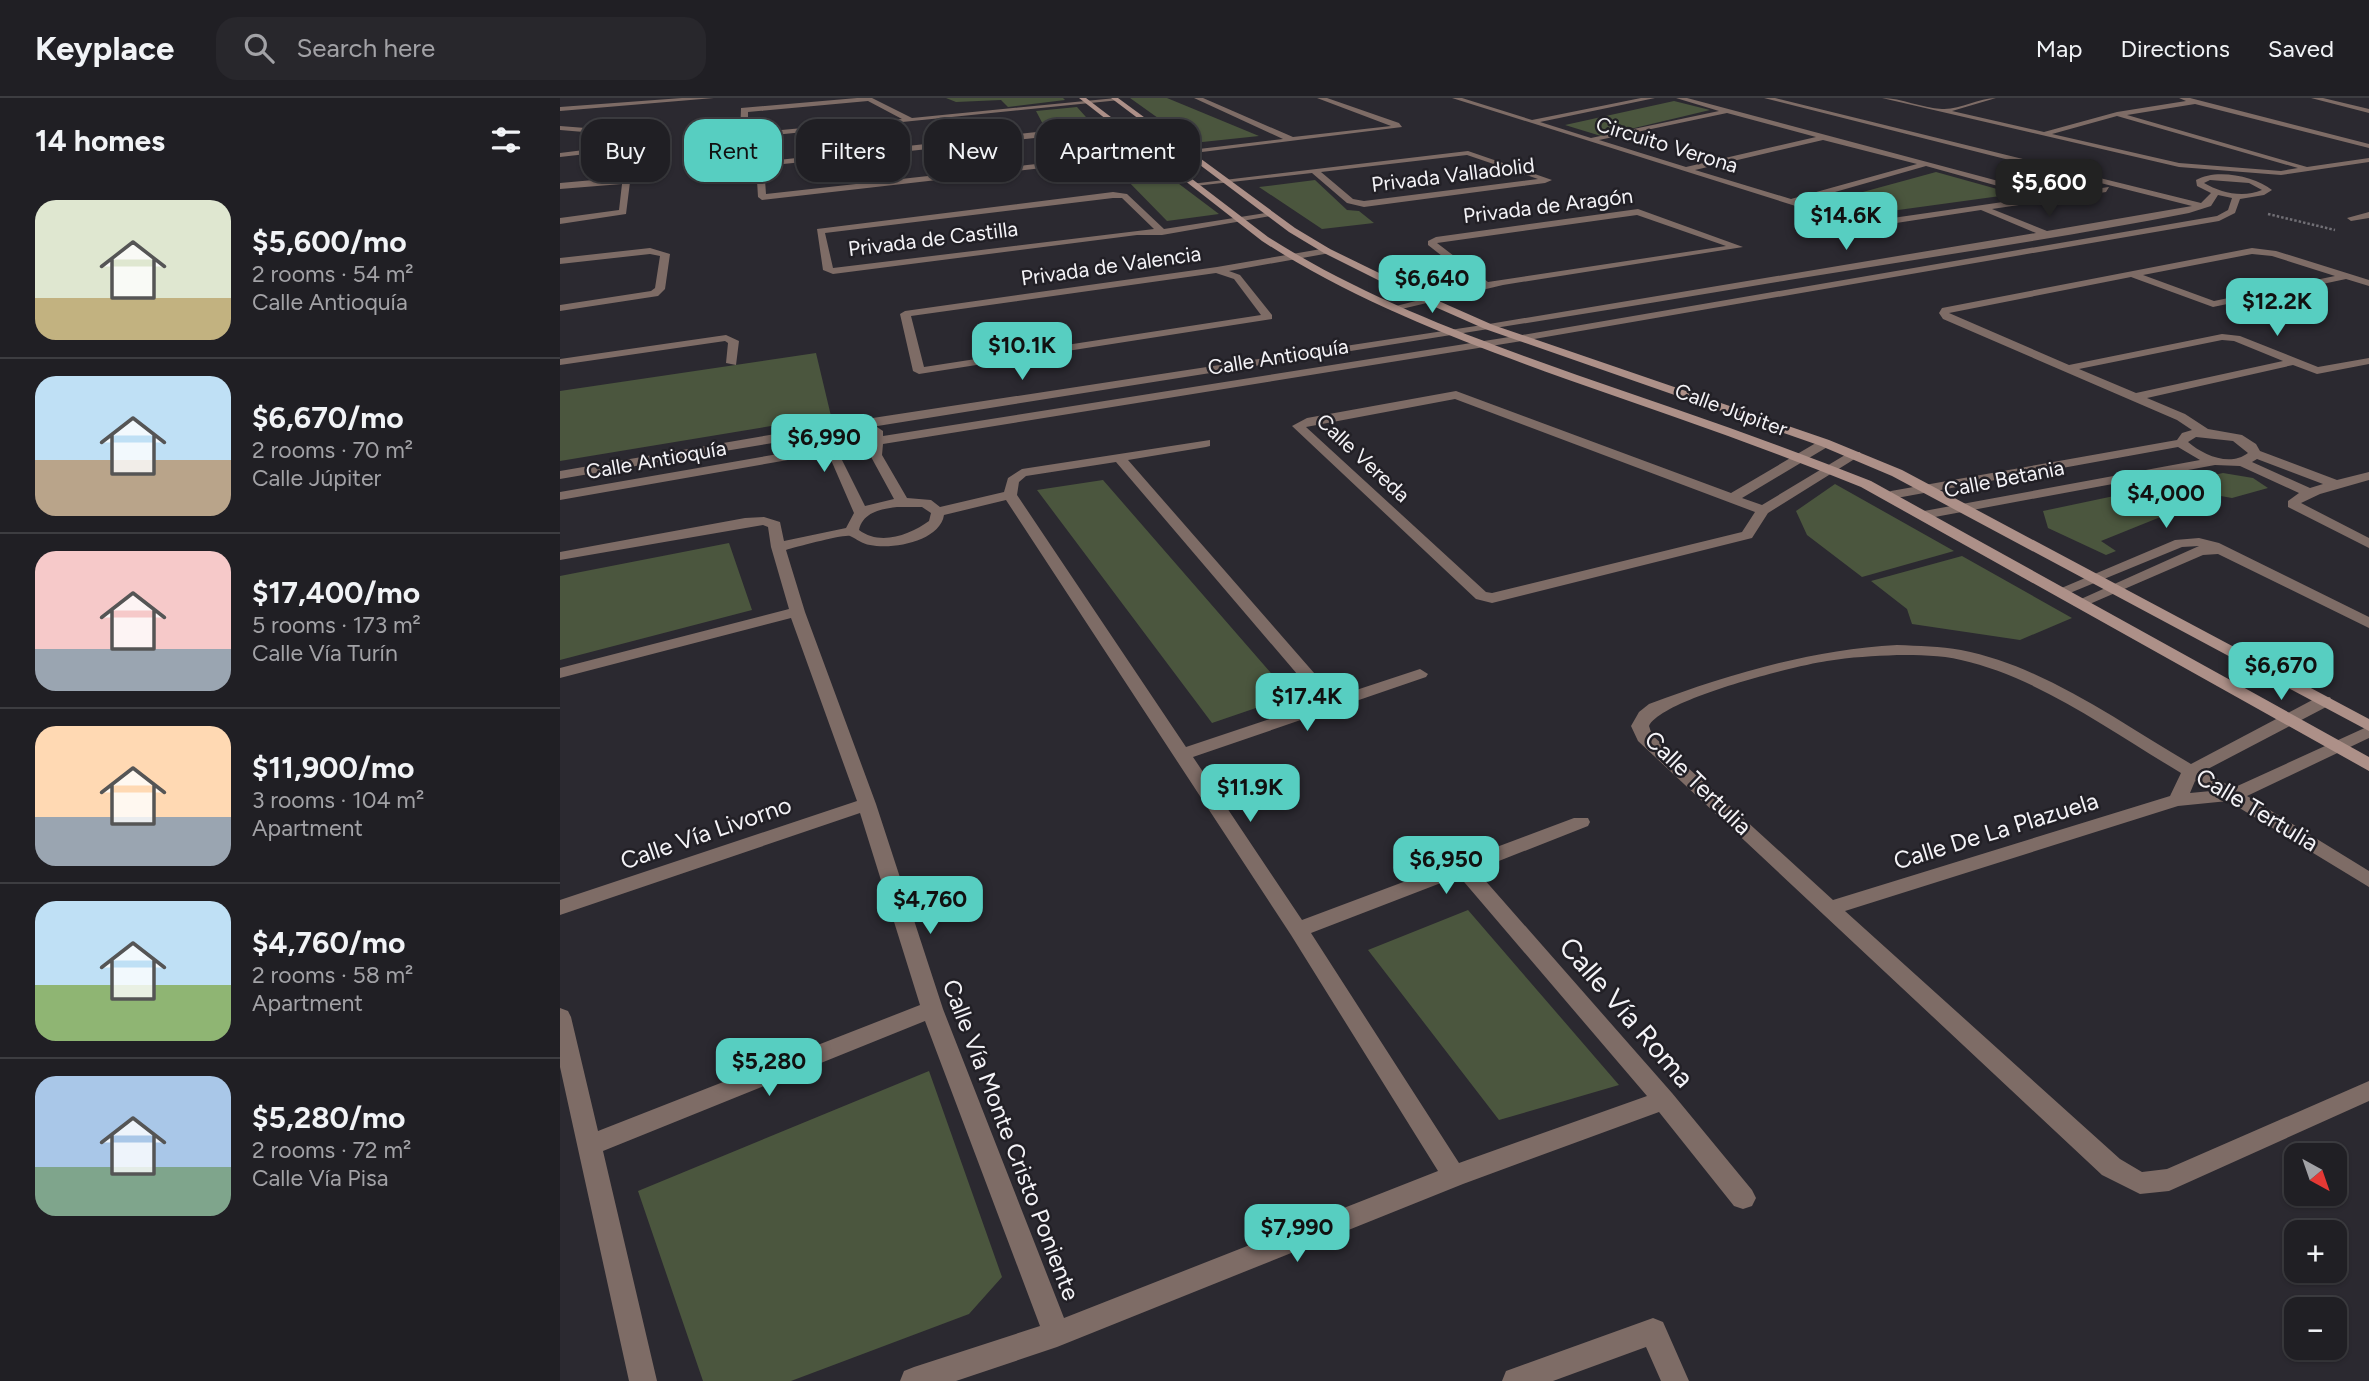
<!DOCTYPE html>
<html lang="en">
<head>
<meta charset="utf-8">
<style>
	:root { --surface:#201f24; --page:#28272c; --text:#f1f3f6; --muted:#a2a2a6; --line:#3d3d41; --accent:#57cec1 }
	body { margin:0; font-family:Figtree,sans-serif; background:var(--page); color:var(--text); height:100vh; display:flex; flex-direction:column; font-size:26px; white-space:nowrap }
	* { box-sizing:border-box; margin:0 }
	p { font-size:23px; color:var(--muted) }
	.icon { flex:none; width:38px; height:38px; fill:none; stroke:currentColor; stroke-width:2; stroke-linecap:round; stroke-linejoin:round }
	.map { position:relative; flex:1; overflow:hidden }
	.panel { display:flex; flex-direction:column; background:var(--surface); width:560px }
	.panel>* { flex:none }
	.top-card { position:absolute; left:21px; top:21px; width:665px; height:63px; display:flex; gap:14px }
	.needle { width:46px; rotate:140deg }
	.fabs { position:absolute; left:1724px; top:1045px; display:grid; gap:14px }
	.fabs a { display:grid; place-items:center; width:63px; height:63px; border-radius:14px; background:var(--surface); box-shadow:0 2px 5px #0004,0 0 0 2px var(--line); font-size:35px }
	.price { position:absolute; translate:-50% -60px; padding:0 16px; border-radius:14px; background:var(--accent); color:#111; font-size:23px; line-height:46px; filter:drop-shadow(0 2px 4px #0008) }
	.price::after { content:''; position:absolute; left:50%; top:42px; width:21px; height:16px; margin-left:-10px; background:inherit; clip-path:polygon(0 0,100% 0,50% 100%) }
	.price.selected { background:#222; color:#fff }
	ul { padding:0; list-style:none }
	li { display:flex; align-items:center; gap:21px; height:175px; padding:0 35px }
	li+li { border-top:2px solid var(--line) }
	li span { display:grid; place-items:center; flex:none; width:196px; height:140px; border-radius:21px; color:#555 }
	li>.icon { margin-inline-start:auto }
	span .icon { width:84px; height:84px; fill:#fffc; stroke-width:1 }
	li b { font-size:30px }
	h2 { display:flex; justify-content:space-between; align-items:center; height:84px; padding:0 35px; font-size:30px }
	.chip { padding:0 24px; border-radius:21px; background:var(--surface); box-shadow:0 2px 5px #0004,0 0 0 2px var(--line); font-size:24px; line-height:63px }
	.chip.selected { background:var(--accent); color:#111 }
	header { display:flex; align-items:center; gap:42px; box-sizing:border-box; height:98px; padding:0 35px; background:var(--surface); border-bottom:2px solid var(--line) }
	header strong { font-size:33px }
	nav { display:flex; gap:38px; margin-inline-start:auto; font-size:24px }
	.search { width:490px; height:63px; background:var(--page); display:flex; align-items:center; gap:18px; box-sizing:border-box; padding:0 24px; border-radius:21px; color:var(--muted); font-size:26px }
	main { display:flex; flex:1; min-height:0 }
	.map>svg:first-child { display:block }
	.green { fill:#4b563e }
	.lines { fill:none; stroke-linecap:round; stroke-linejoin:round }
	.path { stroke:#716f75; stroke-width:2.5; stroke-dasharray:2.5 2; stroke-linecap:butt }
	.lane { fill:#7e6c66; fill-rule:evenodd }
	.street { fill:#7e6c66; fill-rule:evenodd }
	.secondary { fill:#ad9088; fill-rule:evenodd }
	.labels { text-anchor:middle; stroke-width:5; stroke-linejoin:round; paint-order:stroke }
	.far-street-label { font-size:21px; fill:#f4f3f7; stroke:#222026 }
	.street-label { font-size:24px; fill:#f4f3f7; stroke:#222026 }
	.near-street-label { font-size:28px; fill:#f4f3f7; stroke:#222026 }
</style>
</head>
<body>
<header>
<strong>Keyplace</strong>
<div class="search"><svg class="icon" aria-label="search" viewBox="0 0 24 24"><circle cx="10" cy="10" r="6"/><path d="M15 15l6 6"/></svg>Search here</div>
<nav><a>Map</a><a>Directions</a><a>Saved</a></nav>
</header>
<main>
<section class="panel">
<h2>14 homes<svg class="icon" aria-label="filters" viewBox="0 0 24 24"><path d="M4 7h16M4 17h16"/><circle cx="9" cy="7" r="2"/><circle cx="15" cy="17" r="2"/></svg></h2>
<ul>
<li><span style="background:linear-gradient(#dfe7d0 70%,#c2b280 0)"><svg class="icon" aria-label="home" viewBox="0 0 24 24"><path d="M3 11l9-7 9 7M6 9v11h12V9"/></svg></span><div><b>$5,600/mo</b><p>2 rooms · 54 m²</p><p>Calle Antioquía</p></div></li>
<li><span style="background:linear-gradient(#bfe0f5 60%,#b9a48a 0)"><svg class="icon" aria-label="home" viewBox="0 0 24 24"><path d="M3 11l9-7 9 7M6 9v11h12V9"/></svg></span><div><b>$6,670/mo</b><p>2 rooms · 70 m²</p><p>Calle Júpiter</p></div></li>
<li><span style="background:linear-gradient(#f6c9c9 70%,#9aa5b1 0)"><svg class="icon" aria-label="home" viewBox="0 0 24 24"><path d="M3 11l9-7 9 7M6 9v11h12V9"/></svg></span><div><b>$17,400/mo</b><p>5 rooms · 173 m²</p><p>Calle Vía Turín</p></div></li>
<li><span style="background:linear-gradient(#ffd9b3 65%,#9aa5b1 0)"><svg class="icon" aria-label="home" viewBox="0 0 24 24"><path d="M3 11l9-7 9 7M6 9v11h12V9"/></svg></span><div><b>$11,900/mo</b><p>3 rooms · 104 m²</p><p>Apartment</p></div></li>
<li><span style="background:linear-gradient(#bfe0f5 60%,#8fb573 0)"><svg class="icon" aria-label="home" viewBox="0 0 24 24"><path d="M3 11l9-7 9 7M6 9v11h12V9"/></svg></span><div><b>$4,760/mo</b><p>2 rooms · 58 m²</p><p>Apartment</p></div></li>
<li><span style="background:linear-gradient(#a9c7e8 65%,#7fa58c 0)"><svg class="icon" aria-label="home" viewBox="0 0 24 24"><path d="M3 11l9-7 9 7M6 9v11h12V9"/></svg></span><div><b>$5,280/mo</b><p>2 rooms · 72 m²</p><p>Calle Vía Pisa</p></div></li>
</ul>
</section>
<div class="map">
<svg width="1809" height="1283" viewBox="0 0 1809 1283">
	<rect width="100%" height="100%" fill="#2b2930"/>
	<path class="green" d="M386,0H503L505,2L448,9L441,2L396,4Z
		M570,0H607L699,38L633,45Z
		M1114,3L1150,12L1041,38L1005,27Z
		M517,9L534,28L487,34L476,13Z
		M554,37L659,116L607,123L562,77L539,79L530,69L543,65L524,40Z
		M1376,74L1455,96L1309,116L1270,103Z
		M755,82L787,112L799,113L814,125L762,131L699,89Z
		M256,255L271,318L0,363V293Z
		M1663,375L1693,380L1708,390L1672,400L1655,397L1541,443L1556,453L1546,457L1488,430L1483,413Z
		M543,382L731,598L652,625L477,392Z
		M1275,386L1394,453L1302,479L1247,437L1236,413Z
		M169,445L192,512L0,562V478Z
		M1402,458L1512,520L1460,542L1352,526L1347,511L1311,483Z
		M908,812L1059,987L939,1022L808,852Z
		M369,973L442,1179L409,1216L231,1283H143L78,1093Z"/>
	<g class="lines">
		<path class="path" d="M1708,116L1775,132"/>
		<path class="lane" d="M1093,1220L1103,1224L1129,1283H1101L1086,1249L993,1283H942L946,1273Z"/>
		<path class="street" d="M122,0H154L0,13V9Z
			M297,0H312L352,20L556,0L560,2L184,40L180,38L181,10ZM308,3L342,21L188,35V14Z
			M634,0H643L733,39L831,28L757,0H767L839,25L842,29L594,60L597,56L723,41Z
			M892,0H902L972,22L1081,0H1095L980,24L1031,40L1159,13L1116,0H1127L1491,97L1549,89L1546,94L1432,111L1487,133L1632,108L1204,0H1215L1641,105L1651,95L1637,88L1636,82C1656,70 1695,78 1712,92L1704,97L1680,101L1675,115L1659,123L962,243L323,346L322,357L347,400L371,402L380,409L444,394L448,380L462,371L650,342V348L646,349L568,362L775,599L860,571L868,576L866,579L633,659L742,822L1014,720H1028L1030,724L1028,728L916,772L1112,995L1192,1092L1196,1100L1192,1108L1183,1111L1174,1108L1099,1014L903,1086L497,1249L396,1283H340L344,1273L354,1269L480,1228L365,923L43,1053L97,1283H69L0,969V910L8,913L11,919L38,1033L360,907L300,715L0,817V802L297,703L231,520L0,580V570L229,511L211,449L208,429L203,427L0,462V454L185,420L204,419L220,424L224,443L286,430L294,415L268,355L0,402V394L270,347L274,337L278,336L284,340L283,345L310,340L311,333L317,329L323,333V338L962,237L1657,118L1668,112L1672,100L1658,97L1651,108L1629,115C1496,141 1363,160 1229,182C819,251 409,310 0,381V373L280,325L929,226L1476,135L1421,112L1245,139L1242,138V134L1293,126ZM1167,15L1256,39L1126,69L1039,42ZM1263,42L1357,66L1231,101L1135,72ZM1366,68L1478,99L1305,124L1240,104ZM1650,82L1689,85L1702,92C1683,100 1661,95 1644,85ZM310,348V357L334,401L305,408L280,358L281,353ZM556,364L761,604L626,649L457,397L459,384L466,378ZM446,402L731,837L878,1073L504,1220L383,911L316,706L245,514L226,452C236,449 284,436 290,438C297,441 302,446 310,447C333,452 380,443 384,417ZM337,409H362L371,415L369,423C350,437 320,448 299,432C303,414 321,411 337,409ZM899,778L1087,998L899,1065L751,835Z
			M1322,0C1342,0 1361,10 1382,11C1400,12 1418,0 1436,0L1392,13L1484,34L1557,14L1626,3L1619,0H1630L1809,46V50L1635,6L1567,17L1747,69L1809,60V64L1721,77L1619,69ZM1557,18L1738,70L1721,73L1619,65L1492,36Z
			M1751,0H1763L1809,11V15Z
			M587,22L590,26L500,37L507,38L522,64L518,66L202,102L198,99L196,66L200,64ZM484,39L501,42L513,62L206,96L204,68Z
			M0,28L64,33L68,35L62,52L0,59V55L56,48L60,37L0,32Z
			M908,53L992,82L985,85L804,109L787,105L752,75L635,88L631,86ZM907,57L978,81L804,103L793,101L761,74Z
			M56,80L70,84L66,116L0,126V120L59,112L62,86L0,91V85Z
			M553,94L567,96L604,131L712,114L716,117L602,137H577L273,176L263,172L257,131ZM553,100H562L594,131L273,170L265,135Z
			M1078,111L1183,149L943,187L833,213L828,210L919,187L868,147V143L876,139ZM1077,117L1166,148L928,184L877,145Z
			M1809,114V120L1791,123L1787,120Z
			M90,150L110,156L105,191L98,198L0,213V207L91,193L95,190L100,158L90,156L0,166V160Z
			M767,150L770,151V155L669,173L680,177L712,217V221L359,276L353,273L340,216L345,213L657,169ZM656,175L674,181L701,217L364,269L351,218Z
			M1692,150L1716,153L1809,182V188L1786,181L1653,209L1571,179L1389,215L1509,267L1662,236L1680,238L1758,269L1809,260V266L1757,276L1733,267L1587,300L1625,316L1648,331L1682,337L1696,346L1700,353L1777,382L1809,374V382L1760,396L1741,405L1809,440V450L1728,409V403L1739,395L1680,368L1655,367L1364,421L1357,417L1364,413L1640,362L1618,349L1331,401L1324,397L1331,393L1617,342L1622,335L1632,332L1617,322L1383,221L1379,215L1382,210ZM1692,156L1712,158L1775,178L1654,203L1583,177ZM1662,242L1674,243L1723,263L1576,295L1519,271ZM1636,339L1673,343L1688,355C1670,369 1643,357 1628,344ZM1697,361L1763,386L1750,390L1692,364Z
			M166,237L179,243L176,267L166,265L168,245L165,243L0,267V261Z
			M896,293L1171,395L1261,342H1269V348L1182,400L1202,407L1290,354H1300L1301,357L1208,415L1192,440L932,505L916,501L732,328L747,320ZM895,301L1195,414L1182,434L932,495L926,494L746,329Z
			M1639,440L1659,445L1809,519V530L1658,456L1643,457L1525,508L1520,510L1512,505L1639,448L1622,449L1505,497H1495L1492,494L1615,442Z
			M1337,547C1359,548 1380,548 1401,552C1484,568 1559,624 1631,666L1758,599H1770L1772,603L1770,607L1644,673L1673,690L1809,628V640L1687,698L1809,773V789L1668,703L1618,708L1285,813L1560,1061L1582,1074L1607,1071L1809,983V1003L1609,1093L1580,1096L1542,1077L1078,643L1071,628L1079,614L1089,606C1170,576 1250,552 1337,547ZM1337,557C1359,557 1380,557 1401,562C1478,579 1554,635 1621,675L1610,698L1273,802L1092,637L1089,628C1102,601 1234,568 1267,563C1291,559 1314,558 1337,557ZM1635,683L1651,693L1630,695Z"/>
		<path class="secondary" d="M519,0H526L708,139C804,200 910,239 1017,277C1115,311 1214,344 1311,383L1809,659V673L1301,389C1204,349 1105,316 1006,281C901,243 796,204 702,143Z
			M551,0H558L735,130L770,151L856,193L933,227L1269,342L1342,372L1809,621V633L1332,378L1261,348L925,231L848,197L764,155L729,134Z"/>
	</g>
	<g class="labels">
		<g class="far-street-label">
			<text transform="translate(1107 47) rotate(17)" y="7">Circuito Verona</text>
			<text transform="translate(893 77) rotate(-7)" y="7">Privada Valladolid</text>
			<text transform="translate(988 108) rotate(-7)" y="7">Privada de Aragón</text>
			<text transform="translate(373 141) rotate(-7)" y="7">Privada de Castilla</text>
			<text transform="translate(551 168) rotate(-8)" y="7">Privada de Valencia</text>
			<text transform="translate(718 259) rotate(-9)" y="7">Calle Antioquía</text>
			<text transform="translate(1171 312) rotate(20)" y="7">Calle Júpiter</text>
			<text transform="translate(803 360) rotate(43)" y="7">Calle Vereda</text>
			<text transform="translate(96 362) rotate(-10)" y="7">Calle Antioquía</text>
			<text transform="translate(1444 381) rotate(-11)" y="7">Calle Betania</text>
		</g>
		<g class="street-label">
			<text transform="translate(1138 685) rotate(44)" y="8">Calle Tertulia</text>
			<text transform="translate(1697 712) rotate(31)" y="8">Calle Tertulia</text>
			<text transform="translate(1436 733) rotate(-17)" y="8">Calle De La Plazuela</text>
			<text transform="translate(146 735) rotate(-19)" y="8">Calle Vía Livorno</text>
			<text transform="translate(451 1042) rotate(69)" y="8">Calle Vía Monte Cristo Poniente</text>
		</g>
		<g class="near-street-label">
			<text transform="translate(1067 914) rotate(49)" y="10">Calle Vía Roma</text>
		</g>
	</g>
</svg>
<div class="fabs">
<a><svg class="needle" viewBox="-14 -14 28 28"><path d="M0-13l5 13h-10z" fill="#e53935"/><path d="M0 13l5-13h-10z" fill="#a2a2a6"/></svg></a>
<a>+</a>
<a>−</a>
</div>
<b class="price selected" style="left:1489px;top:121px">$5,600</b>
<b class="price" style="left:1286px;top:154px">$14.6K</b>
<b class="price" style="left:872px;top:217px">$6,640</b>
<b class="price" style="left:1717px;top:240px">$12.2K</b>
<b class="price" style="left:462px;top:284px">$10.1K</b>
<b class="price" style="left:264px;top:376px">$6,990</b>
<b class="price" style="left:1606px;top:432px">$4,000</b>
<b class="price" style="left:1721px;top:604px">$6,670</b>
<b class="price" style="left:747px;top:635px">$17.4K</b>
<b class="price" style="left:690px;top:726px">$11.9K</b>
<b class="price" style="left:886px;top:798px">$6,950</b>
<b class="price" style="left:370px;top:838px">$4,760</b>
<b class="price" style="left:209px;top:1000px">$5,280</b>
<b class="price" style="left:737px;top:1166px">$7,990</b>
<div class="top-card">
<a class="chip">Buy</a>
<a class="chip selected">Rent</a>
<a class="chip">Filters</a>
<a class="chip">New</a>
<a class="chip">Apartment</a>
</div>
</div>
</main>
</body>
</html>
